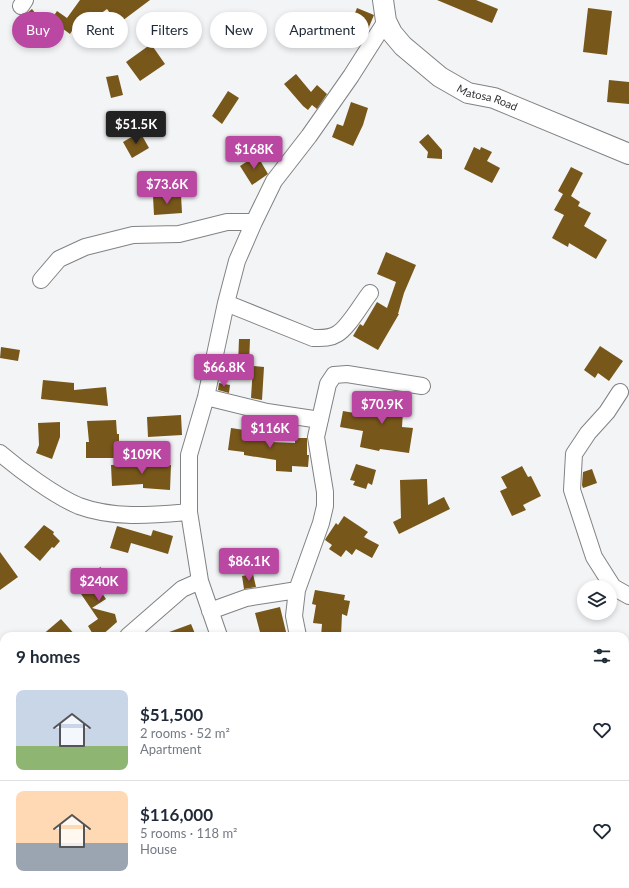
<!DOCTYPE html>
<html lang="en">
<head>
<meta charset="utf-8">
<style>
	:root { --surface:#fff; --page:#f2f2f3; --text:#1f2937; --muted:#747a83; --line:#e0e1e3; --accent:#ba48a3 }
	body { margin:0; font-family:Lato,sans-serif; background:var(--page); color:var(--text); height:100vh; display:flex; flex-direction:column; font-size:15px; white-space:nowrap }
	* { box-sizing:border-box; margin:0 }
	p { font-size:13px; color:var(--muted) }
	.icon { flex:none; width:22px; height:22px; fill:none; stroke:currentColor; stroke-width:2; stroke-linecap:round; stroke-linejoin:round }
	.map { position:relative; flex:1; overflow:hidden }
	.drawer { position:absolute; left:0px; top:632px; width:629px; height:256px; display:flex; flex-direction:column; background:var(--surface); border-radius:12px 12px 0 0; box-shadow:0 2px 6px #0003 }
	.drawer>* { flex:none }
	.banner { position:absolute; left:12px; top:12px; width:400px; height:36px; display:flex; gap:8px }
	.tools { position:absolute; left:577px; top:580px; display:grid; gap:8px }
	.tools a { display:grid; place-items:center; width:40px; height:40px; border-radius:50%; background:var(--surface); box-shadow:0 2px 6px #0003; font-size:20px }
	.price { position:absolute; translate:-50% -34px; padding:0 9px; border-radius:4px; background:var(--accent); color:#fff; font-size:13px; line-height:26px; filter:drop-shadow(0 1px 2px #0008) }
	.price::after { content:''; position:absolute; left:50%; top:24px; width:12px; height:9px; margin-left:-6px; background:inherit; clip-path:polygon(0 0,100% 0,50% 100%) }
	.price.current { background:#222; color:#fff }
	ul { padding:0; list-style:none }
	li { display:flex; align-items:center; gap:12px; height:100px; padding:0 16px }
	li+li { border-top:1px solid var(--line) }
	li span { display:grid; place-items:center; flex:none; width:112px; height:80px; border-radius:8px; color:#555 }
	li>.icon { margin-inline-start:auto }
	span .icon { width:48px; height:48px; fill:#fffc; stroke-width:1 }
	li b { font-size:17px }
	h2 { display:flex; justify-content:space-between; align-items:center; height:48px; padding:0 16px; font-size:17px }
	.pill { padding:0 14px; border-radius:18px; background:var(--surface); box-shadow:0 2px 6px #0003; font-size:14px; line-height:36px }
	.pill.current { background:var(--accent); color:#fff }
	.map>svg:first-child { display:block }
	.building { fill:#78571a }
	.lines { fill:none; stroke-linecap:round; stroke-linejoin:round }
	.minor-casing { stroke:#808284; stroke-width:18 }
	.tertiary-casing { stroke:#808284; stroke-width:22 }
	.minor { stroke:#fff; stroke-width:16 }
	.tertiary { stroke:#fff; stroke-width:20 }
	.labels { text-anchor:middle; stroke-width:4; stroke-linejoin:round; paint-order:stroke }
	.street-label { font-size:11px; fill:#313233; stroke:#fff }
</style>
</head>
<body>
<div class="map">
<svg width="629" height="888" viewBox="0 0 629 888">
	<rect width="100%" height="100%" fill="#f2f4f6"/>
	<path class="building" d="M80,0H150L118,24L107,9L82,27L77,23L70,34L51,20L57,11L67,18Z
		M437,0H476L498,9L492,23Z
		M357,8L374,15L366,34L362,42L350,37L357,19L353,18Z
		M588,8L612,11L607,55L583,52Z
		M32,9L40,19L25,31L18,20Z
		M151,44L165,64L140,81L126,62Z
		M296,74L311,92L317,85L327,94L317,109L312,105L308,110L303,106L284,84Z
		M118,75L123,95L111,98L106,77Z
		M609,80L629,82V104L607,102Z
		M228,91L239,98L222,124L212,116Z
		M351,102L368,108L363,125L353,146L332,137L337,124L343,126Z
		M140,132L149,148L132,158L123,142Z
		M428,134L442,150V159L427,158L428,152L419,142Z
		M474,147L480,150L481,147L492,152L487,161L500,168L492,183L464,169Z
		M257,155L268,174L252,185L240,166Z
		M571,167L583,173L571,196L580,202L578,206L591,213L584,226L607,240L596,259L569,243L568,247L552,238L564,215L554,210L563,194L558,191Z
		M181,195L182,213L154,215L153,196Z
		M386,252L416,265L404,293L398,314H399L378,350L353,336L360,324L363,326L377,302L387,308L396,282L377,274Z
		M239,339H250L249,365H238Z
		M600,346L623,361L609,381L598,373L595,378L584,370Z
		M1,347L20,350L18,361L0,358Z
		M253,366L264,367L262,400L251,398Z
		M43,380L74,383V390L106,387L108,406L41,399Z
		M219,383L230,385L229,393L218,390Z
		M373,395L404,396L402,427L413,428L409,453L380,449L379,451L360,447L363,431L340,427L343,411L372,416Z
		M181,415L182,435L148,437L147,417Z
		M116,420L117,434H119V458H86V442H89L87,421Z
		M60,422V437L52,459L36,453L39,445L38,423Z
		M231,428L272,434L271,442L295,443V438H307V455H309L308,467L292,466V472L276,471V460L244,455V452L228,450Z
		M139,463L171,465L170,490L143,488V484L112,486L111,465Z
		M356,464L376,470L372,485L368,483L366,489L353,485L355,481L350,480Z
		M522,466L528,477L531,476L541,496L523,505L526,510L512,516L500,491L507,488L501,477Z
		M592,469L597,483L583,488L582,485L583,472Z
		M427,479L428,505L444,497L450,509L399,534L393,522L401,518L400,480Z
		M344,516L368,532L364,537L379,545L372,558L356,549L352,555L346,550L341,557L329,549L332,545L325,540L326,538L336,523L338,525Z
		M44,525L54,532L53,534L60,541L54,548L52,547L40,561L24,547Z
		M117,526L151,536L153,530L173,536L168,554L131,543L128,553L110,548Z
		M0,552L18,577L0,590Z
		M100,567L113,576L102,593L106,599L92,608L115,614L117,622L101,636H94L88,626L98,619L79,591L88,585Z
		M253,574L256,587L244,589L242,576Z
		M315,590L345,595L344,600L350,601L347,616L342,614L341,636H321L322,624L313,623L316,605L312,604Z
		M280,607L287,636H261L255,613Z
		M61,619L76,636H41Z
		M191,624L196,636H161V635Z"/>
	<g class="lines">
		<defs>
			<path id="minor" d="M21,6L25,0
				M41,280L59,259L85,247L133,235L179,234L227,222H254
				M226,303L313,338C321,338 329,339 337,334C348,328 362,303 370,293
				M620,392L607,412L588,433L574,454L572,490L594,557L613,587L629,596
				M206,397L267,412L320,420
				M0,453C20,470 55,496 79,506C114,519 153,515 189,512
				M210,611L246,598L297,590
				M128,636L182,589L200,581
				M219,636L200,581L189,512V455L206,397L226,303L237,261L254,222L274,181L309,136L351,76L386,21
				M298,636L294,616L297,590L321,523L325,506V492L316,437L328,384L334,375L347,374L422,386
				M0,763L4,760
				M625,779L629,781
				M625,830L629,822
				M0,858L4,857
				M155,884L164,888
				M282,884V888
				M623,884V888"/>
			<g id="tertiary">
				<path id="s1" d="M383,0L386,21L392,33L403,46L440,77L468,93L494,98L629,154"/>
			</g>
		</defs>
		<use href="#minor" class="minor-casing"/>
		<use href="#tertiary" class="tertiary-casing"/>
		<use href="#minor" class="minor"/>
		<use href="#tertiary" class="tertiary"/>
	</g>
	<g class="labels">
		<g class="street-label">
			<text dy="4" stroke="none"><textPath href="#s1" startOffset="152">Matosa Road</textPath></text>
		</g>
	</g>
</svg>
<div class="tools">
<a><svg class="icon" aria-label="layers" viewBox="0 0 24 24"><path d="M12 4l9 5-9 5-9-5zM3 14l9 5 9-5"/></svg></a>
</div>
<b class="price current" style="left:136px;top:145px">$51.5K</b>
<b class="price" style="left:254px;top:170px">$168K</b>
<b class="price" style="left:167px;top:205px">$73.6K</b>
<b class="price" style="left:224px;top:388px">$66.8K</b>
<b class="price" style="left:382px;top:425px">$70.9K</b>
<b class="price" style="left:270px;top:449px">$116K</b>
<b class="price" style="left:142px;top:475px">$109K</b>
<b class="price" style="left:249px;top:582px">$86.1K</b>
<b class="price" style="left:99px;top:602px">$240K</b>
<div class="banner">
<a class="pill current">Buy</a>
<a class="pill">Rent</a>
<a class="pill">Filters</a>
<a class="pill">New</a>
<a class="pill">Apartment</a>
</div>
<section class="drawer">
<h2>9 homes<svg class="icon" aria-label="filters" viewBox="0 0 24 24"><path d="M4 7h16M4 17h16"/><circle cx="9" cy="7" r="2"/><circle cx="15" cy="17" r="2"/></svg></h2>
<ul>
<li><span style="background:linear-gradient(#c9d6e8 70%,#8fb573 0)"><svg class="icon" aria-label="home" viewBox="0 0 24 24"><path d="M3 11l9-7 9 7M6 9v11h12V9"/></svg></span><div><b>$51,500</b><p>2 rooms · 52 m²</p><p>Apartment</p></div><svg class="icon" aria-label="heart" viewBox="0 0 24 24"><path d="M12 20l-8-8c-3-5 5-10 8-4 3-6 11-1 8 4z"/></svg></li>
<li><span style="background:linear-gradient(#ffd9b3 65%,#9aa5b1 0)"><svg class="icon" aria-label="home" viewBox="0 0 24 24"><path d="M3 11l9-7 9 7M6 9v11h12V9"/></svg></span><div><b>$116,000</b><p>5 rooms · 118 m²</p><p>House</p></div><svg class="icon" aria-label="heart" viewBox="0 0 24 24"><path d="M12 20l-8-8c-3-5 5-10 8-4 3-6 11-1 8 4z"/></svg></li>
</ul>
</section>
</div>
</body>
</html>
